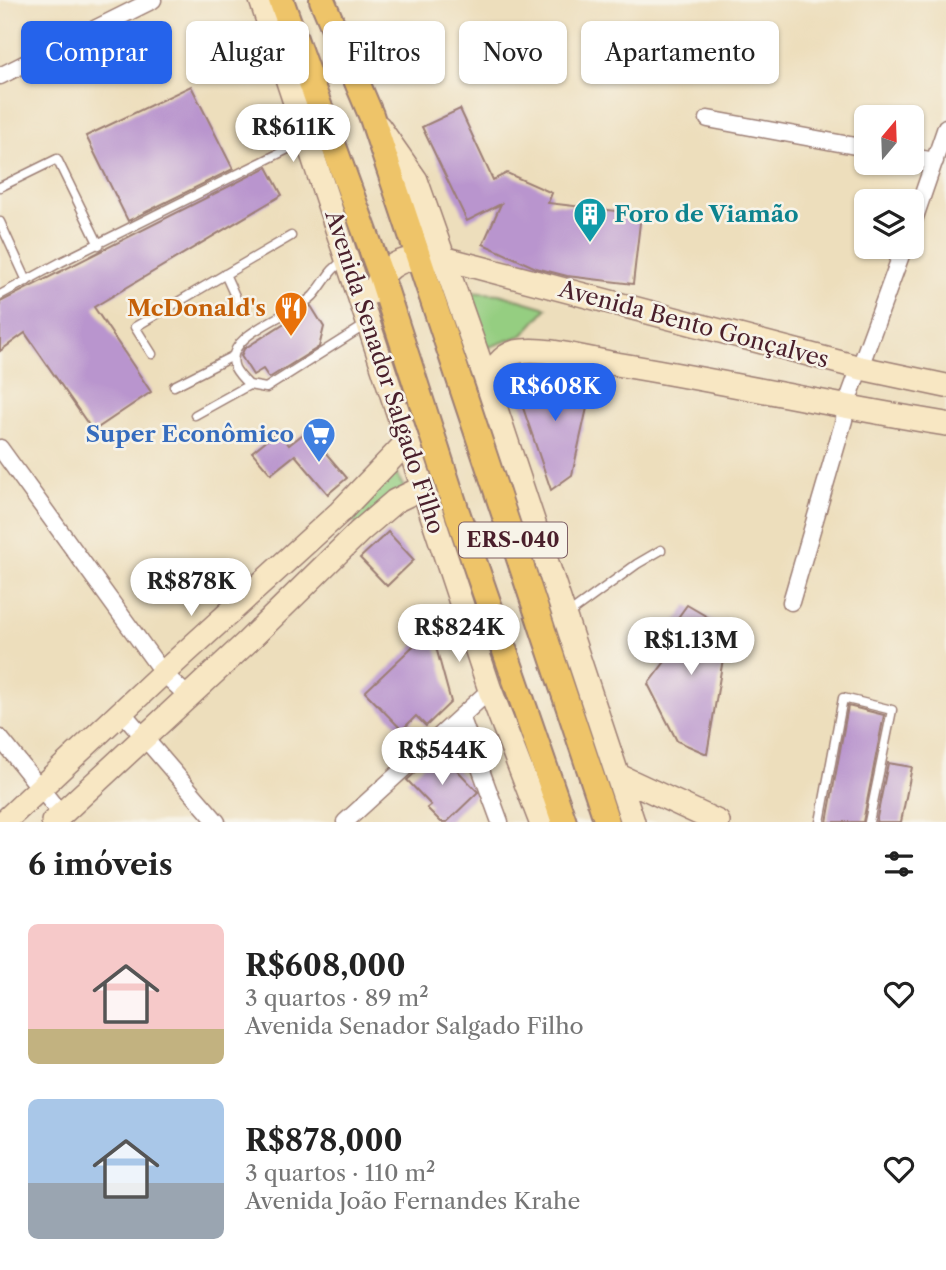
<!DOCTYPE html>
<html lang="pt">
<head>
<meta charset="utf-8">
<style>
	:root { --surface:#fff; --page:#f2f2f2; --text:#222; --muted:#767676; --accent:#2563eb }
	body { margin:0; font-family:"Libre Caslon Text",serif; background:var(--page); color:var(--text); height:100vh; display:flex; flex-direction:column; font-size:26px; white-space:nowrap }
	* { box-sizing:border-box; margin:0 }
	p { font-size:23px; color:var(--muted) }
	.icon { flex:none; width:38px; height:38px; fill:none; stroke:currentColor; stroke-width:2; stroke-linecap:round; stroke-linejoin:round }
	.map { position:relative; height:822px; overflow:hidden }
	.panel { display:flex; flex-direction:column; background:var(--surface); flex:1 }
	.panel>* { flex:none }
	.top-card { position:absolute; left:21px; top:21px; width:905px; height:63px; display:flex; gap:14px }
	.needle { width:46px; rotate:19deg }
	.buttons { position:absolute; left:854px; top:105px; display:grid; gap:14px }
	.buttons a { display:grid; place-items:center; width:70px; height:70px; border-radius:10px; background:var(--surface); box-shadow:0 2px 5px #0004; font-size:35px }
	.price { position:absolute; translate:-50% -60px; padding:0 16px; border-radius:24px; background:#fff; color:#222; font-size:23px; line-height:46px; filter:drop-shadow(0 2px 4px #0008) }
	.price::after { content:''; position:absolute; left:50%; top:42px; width:21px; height:16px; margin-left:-10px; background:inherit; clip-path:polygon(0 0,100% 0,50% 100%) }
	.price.on { background:var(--accent); color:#fff }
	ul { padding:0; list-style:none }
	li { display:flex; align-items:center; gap:21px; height:175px; padding:0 28px }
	li span { display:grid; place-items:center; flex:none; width:196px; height:140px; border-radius:10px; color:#555 }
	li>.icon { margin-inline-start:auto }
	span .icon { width:84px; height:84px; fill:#fffc; stroke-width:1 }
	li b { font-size:30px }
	h2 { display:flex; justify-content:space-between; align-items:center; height:84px; padding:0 28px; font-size:30px }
	.pill { padding:0 24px; border-radius:10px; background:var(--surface); box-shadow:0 2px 5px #0004; font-size:24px; line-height:63px }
	.pill.on { background:var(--accent); color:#fff }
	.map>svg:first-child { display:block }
	.green { fill:#95ce81; stroke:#707656; stroke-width:2 }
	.building { fill:#b995ce }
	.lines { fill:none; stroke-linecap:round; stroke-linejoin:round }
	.service-casing { stroke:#9c7e74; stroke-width:11 }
	.minor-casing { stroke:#9c7e74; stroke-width:19 }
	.secondary-casing { stroke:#9c7e74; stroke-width:26 }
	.primary-casing { stroke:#9c7e74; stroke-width:28 }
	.service { stroke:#fff; stroke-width:8 }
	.minor { stroke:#fff; stroke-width:16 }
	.secondary { stroke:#f8e7c3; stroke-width:23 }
	.primary { stroke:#eec469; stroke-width:24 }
	.labels { text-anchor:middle; stroke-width:5; stroke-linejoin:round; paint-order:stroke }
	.shield { fill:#f7f3e8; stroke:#7e5f64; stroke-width:2 }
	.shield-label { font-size:21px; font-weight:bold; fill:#4a1f2b }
	.culture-label { font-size:23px; font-weight:bold; fill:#0d838f; stroke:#f7f3e8; text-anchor:start }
	.food-label { font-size:23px; font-weight:bold; fill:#c56008; stroke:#f7f3e8; text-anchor:end }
	.street-label { font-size:23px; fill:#4a1f2b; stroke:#f7f3e8 }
	.shop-label { font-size:23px; font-weight:bold; fill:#366cbe; stroke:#f7f3e8; text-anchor:end }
</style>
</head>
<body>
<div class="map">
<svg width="946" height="822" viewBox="0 0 946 822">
	<rect width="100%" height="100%" fill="#f7f3e8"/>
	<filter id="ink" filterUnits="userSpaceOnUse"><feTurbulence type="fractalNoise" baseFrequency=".0143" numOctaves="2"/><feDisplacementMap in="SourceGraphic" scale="14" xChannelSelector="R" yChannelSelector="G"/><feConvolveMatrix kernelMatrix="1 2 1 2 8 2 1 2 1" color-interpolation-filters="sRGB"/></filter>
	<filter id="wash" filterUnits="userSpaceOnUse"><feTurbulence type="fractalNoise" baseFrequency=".00686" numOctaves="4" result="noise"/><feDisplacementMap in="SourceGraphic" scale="28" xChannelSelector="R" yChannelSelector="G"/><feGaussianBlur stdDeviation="1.57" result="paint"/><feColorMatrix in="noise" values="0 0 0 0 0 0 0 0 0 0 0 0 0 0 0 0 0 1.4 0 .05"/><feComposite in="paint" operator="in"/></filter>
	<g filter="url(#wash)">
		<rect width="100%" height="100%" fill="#eddebc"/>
		<path class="green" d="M466,292L499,294L547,308L523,335L484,349Z
			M394,470L405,489L360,528L350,517Z"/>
		<g id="blocks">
			<path class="building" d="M191,86L233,169L128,221L86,136Z
				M460,109L493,180L507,173L552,193L548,203L641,214L633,284L567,276L536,268L483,244L501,204L467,221L422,127Z
				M267,167L282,195L94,307L151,392L93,431L25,333L0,351V302Z
				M311,306L324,327L319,347L269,378L263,369L253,375L241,356L244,349Z
				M533,375L591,390L572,475L551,490L518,393L517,383L523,376Z
				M278,431L289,445L307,431L347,478L328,494L295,455L271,474L252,452Z
				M388,532L414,560L387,586L360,558Z
				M687,605L728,629L707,754L677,741L648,684L670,655L656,648Z
				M431,629L451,702L426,726L416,716L402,730L365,692Z
				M848,706L884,715L863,822H827Z
				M439,751L478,792L447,822H441L427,808L431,805L407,780Z
				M888,763L912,767L901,822H876Z"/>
		</g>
	</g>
	<g filter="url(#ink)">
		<use href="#blocks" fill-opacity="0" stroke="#9c7e74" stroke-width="2"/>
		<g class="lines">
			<defs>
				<path id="service" d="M0,187L57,159L99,245
					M0,222L27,281
					M345,260C329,269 325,283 313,296C294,315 221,334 235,368C238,374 244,380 249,385L266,388L367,324
					M225,274L239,305
					M0,295L61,262L306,140
					M152,354L135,327L291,236
					M174,386L233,356
					M195,415L249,385
					M567,615L637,564L661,550
					M820,822L843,698L892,710L869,822"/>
				<path id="minor" d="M0,76L153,0
					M708,119L866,148
					M912,157L935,161
					M912,226L946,127
					M0,448L163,673L189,697
					M791,602L844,420L845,408L904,247
					M123,713L217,822
					M461,716L500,822
					M0,738L61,814
					M345,822L490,690"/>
				<path id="secondary" d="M261,0L490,690L541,822
					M379,127L416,180L487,382L633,822
					M373,292C389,257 408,258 443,258L861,368L946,386
					M487,382C494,369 501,356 515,352C541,346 583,358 610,363C722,381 834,406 946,424
					M619,776L718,822
					M4,822L163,673L340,512L407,442
					M53,822L246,643L359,532L395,501L422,488"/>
				<path id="primary" d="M281,0L381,276L457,512L564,822
					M322,0L371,115L607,822"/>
			</defs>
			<use href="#service" class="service-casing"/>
			<use href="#minor" class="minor-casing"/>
			<use href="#secondary" class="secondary-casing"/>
			<use href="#primary" class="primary-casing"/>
			<use href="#service" class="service"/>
			<use href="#minor" class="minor"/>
			<use href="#secondary" class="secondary"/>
			<use href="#primary" class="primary"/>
		</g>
	</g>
	<defs>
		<symbol id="building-pin" viewBox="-11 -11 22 30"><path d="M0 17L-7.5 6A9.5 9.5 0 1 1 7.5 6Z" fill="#0f9aa8" stroke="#f7f3e8"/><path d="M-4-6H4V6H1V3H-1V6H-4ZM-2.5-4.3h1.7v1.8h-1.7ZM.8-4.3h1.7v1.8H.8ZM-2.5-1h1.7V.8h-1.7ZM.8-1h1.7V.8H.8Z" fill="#fff"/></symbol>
		<symbol id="restaurant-pin" viewBox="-11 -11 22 30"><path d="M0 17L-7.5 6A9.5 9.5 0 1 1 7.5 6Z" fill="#e8710a" stroke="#f7f3e8"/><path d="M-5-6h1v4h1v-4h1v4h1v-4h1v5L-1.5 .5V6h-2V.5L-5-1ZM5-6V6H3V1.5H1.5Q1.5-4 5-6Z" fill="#fff"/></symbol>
		<symbol id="supermarket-pin" viewBox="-11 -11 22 30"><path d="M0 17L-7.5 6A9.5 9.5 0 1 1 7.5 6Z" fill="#3f7fe0" stroke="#f7f3e8"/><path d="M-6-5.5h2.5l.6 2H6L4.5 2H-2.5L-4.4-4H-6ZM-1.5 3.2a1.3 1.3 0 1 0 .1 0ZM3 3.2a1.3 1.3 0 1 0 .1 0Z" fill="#fff"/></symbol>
	</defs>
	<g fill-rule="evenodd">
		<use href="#building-pin" x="571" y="195" width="38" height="52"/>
		<use href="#restaurant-pin" x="272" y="289" width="38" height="52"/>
		<use href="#supermarket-pin" x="300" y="415" width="38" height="52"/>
	</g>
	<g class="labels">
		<rect class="shield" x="459" y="522.5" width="108" height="35" rx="5"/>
		<g class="shield-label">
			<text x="513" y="547">ERS-040</text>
		</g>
		<g class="culture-label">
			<text x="614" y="222">Foro de Viamão</text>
		</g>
		<g class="food-label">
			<text x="266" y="316">McDonald's</text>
		</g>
		<g class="street-label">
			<text transform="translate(694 324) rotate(15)" y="8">Avenida Bento Gonçalves</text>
			<text transform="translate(385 372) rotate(72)" y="8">Avenida Senador Salgado Filho</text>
		</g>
		<g class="shop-label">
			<text x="294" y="442">Super Econômico</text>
		</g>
	</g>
</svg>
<div class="buttons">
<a><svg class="needle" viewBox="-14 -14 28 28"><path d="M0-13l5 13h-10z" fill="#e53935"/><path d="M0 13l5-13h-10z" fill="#767676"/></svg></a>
<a><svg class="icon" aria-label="layers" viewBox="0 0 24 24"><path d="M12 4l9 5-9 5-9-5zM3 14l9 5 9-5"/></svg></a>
</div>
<b class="price" style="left:293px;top:164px">R$611K</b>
<b class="price on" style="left:555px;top:423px">R$608K</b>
<b class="price" style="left:191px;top:618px">R$878K</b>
<b class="price" style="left:459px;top:664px">R$824K</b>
<b class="price" style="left:691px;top:677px">R$1.13M</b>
<b class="price" style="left:442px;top:787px">R$544K</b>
<div class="top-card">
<a class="pill on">Comprar</a>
<a class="pill">Alugar</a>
<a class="pill">Filtros</a>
<a class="pill">Novo</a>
<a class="pill">Apartamento</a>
</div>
</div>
<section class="panel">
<h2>6 imóveis<svg class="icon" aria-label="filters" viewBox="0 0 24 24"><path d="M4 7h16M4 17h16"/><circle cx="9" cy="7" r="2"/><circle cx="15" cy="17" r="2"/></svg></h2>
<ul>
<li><span style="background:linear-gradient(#f6c9c9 75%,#c2b280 0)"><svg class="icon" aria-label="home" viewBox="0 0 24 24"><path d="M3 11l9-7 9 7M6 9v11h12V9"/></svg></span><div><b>R$608,000</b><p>3 quartos · 89 m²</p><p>Avenida Senador Salgado Filho</p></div><svg class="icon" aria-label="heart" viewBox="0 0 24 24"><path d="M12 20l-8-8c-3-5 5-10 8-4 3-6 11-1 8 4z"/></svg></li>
<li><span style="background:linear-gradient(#a9c7e8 60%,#9aa5b1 0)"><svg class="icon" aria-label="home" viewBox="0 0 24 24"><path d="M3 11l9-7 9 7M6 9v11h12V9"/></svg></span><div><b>R$878,000</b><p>3 quartos · 110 m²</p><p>Avenida João Fernandes Krahe</p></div><svg class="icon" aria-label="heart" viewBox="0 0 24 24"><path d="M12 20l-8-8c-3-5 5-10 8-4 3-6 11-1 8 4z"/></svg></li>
</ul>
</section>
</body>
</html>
